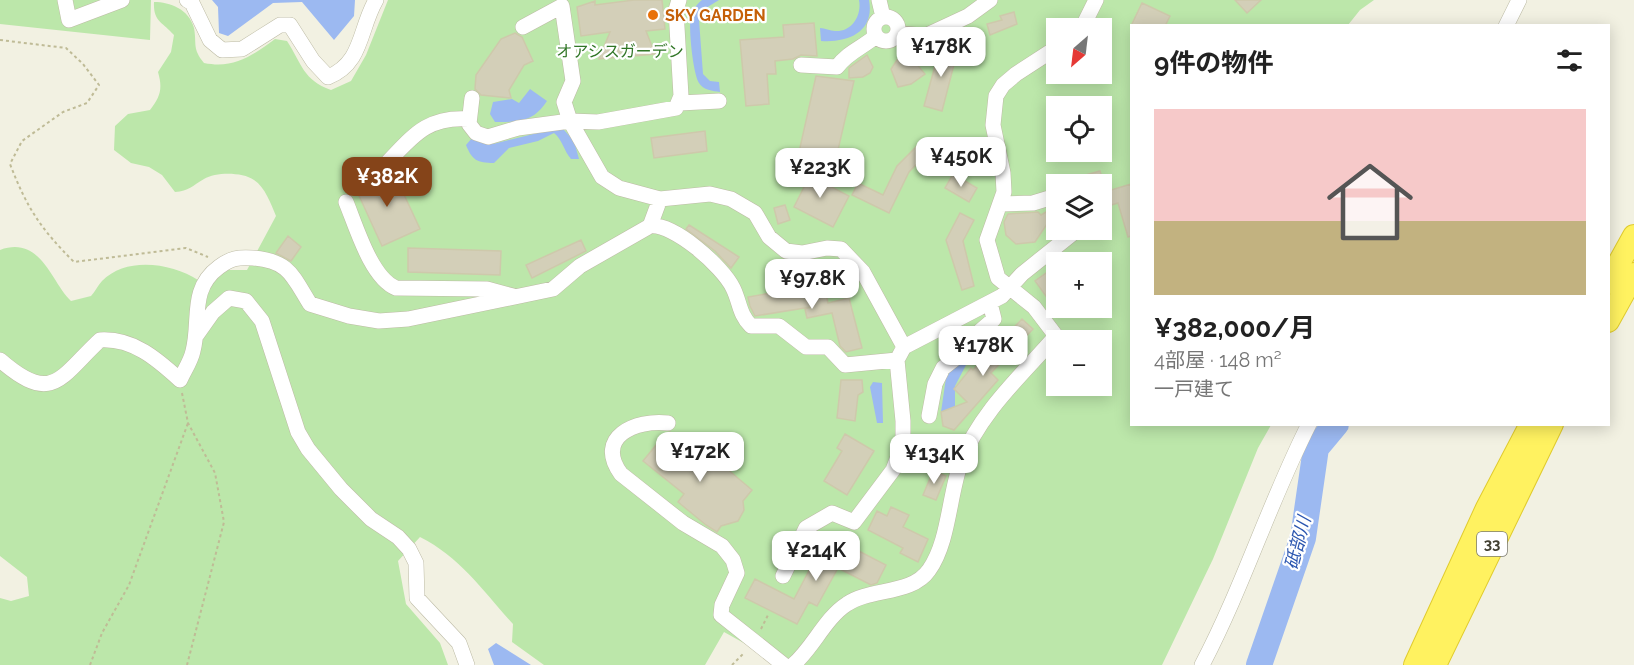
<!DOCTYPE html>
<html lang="ja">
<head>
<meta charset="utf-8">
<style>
	:root { --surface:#fff; --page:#f6f6f6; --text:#222; --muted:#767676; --accent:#854419 }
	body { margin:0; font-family:Raleway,"Noto Sans JP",sans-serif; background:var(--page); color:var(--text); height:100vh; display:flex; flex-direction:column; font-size:22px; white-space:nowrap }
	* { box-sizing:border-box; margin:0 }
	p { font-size:20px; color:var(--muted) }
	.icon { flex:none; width:33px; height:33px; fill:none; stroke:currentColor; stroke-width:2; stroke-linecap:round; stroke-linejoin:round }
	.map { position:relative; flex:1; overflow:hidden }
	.panel { position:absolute; left:1130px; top:24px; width:480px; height:402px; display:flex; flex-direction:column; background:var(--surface); border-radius:0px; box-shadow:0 3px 15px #0003 }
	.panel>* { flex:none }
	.needle { width:39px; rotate:208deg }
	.buttons { position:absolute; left:1046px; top:18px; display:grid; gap:12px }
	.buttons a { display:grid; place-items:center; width:66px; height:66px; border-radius:0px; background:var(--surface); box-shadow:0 3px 15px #0003; font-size:30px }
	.price { position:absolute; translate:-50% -51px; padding:0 14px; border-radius:12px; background:#fff; color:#222; font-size:20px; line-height:39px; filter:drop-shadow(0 2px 3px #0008) }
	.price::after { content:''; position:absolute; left:50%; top:36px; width:18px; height:14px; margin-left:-9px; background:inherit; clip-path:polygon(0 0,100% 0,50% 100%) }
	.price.on { background:var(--accent); color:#fff }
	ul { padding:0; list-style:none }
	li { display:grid; align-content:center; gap:12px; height:318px; padding:0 24px }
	li span { display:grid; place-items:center; height:186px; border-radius:0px; color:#555 }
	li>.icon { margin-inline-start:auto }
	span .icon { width:108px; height:108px; fill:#fffc; stroke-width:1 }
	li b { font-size:26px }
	h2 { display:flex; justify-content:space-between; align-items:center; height:72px; padding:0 24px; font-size:26px }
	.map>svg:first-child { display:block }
	.green { fill:#bce7aa; fill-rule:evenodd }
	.water { fill:#9cb9f1 }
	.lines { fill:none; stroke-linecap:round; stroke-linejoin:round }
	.river { stroke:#9cb9f1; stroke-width:26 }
	.building { fill:#d3cfb8; stroke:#cec9ab; stroke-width:1.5 }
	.minor-casing { stroke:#bdbba5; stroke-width:16 }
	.highway-casing { stroke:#e0cb2e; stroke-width:24 }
	.path { stroke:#bfbb96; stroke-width:2; stroke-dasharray:3 3; stroke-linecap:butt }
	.minor { stroke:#fff; stroke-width:15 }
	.highway { stroke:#fff260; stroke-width:22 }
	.food-dot { fill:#e8710a; stroke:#fff; stroke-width:2 }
	.labels { text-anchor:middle; stroke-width:4.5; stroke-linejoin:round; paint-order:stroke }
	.shield { fill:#fff; stroke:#7b7a70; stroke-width:1.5 }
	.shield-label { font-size:15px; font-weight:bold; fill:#434133 }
	.food-label { font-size:16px; font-weight:bold; fill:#c56008; stroke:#fff; text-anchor:start }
	.park-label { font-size:16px; fill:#307526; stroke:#fff }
	.water-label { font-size:18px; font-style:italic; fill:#2b56b0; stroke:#fff }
</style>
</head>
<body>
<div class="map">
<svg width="1634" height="665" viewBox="0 0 1634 665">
	<rect width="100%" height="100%" fill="#f2f1e2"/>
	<path class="green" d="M0,0H151L150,40L0,24Z
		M388,0H1374L1360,10L1348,25L1131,26V424L1271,425L1258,448L1213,559L1162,665H783L724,632L705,665H544L512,642L513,624C483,591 460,557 420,537L398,561L406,604L440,643L448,665H0V598L11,601L29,596L27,577L0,556V250C41,235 51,282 71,301L91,296C95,292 98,285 102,281C126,256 172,263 198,280L227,270H247L276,216C271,204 265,187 254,180C242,172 216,172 204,179C192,186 189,191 175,192L162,175L149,167L131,163L114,150L115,126L128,114L150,110C160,97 163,89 158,72L171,52L174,35C163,22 153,22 154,2C170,2 189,9 194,28C197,45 192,48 204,63C234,69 252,56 275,39L287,41C302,64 303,80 331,90L351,81L366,55ZM1056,28H1101V74H1056ZM1056,106H1101V152H1056ZM1056,184H1101V230H1056ZM1056,262H1101V308H1056ZM1056,340H1101V386H1056Z"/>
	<path class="water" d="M212,0H355L354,16L334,40L302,2L273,3L228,36L219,33L218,7Z
		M702,0H719L706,8L699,20L703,74L710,81L719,82L720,92C713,91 703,90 699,83C693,74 688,26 691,16C693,9 697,4 702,0Z
		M859,0H869C875,32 848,43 821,41L820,28C825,28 830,31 835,31C852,32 862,15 859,0Z
		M530,89L547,101C533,122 520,122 495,122L490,114L493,102L512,99L519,103Z
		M554,129L564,130L574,141L579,159H571C564,151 562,139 554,133L538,141L509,148L494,163C477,163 472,160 466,145L472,138L493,144Z
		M957,360L966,365L955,386V407L941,412L946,378Z
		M873,382L882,383L883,423H877L870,387Z
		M496,643L531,665H494L488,649Z"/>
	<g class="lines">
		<path class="river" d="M1259,665L1303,538L1316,448L1336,424"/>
	</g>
	<path class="building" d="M634,0H662L665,29L646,31L655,54L599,59L610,32L581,36L577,7L595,1V5Z
		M1235,0H1261L1247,13Z
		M1142,3L1170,16L1165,26H1131Z
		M1014,12L1017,24L990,35L987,24L1002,20L1000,16Z
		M814,23L817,56L801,55L793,59L775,61L776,74H767L769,104L746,106L740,40L784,37L783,25Z
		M515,33L522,37L533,61L524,65L509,90L511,98L481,95L475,89L476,75L501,39Z
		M941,44L958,49L942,111L924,106Z
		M867,55L873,67L870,73L863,77L849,78V68Z
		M906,57L914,61L925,74L911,84L898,87L891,69L897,60Z
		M816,76L854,81L834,167L804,160L807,153L799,152Z
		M705,131L707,151L654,158L651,138Z
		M923,140L932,148L909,172L889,213L852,195L858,183L883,195L897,166Z
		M799,170L849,196L833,227L794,207L804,187L793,182Z
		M393,171L420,229L382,246L355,187Z
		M1100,171L1104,184H1064V181Z
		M953,174L977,188L969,202L945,188Z
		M1131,184V236L1128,237L1118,203L1101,208V193Z
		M785,205L790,220L778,224L774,208Z
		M1056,206V229L1047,224L1035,242L1016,244L1006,235L1004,222L1008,214L1038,212L1041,215Z
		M960,213L974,220L963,241L974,286L962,290L946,240Z
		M689,225L739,257L731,268L715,251L686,229Z
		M288,236L301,247L291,261L276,253Z
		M581,240L586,251L532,278L526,265Z
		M408,248L501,251L500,275L408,272Z
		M1056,266V310L1035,281Z
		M823,280L828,303L849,298L862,348L846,352L840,346L832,313L807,318L805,309L811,307L755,316L750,306L748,297L805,287L804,284Z
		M1022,319L1033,329L991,373L998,380L954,430L943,426L941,412L967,402L954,389L971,368L973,370Z
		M841,380H862L863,392L858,395L855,421L837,418Z
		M670,432L708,463L713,457L752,490L743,501L744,510L738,521L721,526L717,532L706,525L678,502L684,494L643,461L666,433Z
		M845,434L874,451L847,495L824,481L842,451L837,448Z
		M942,443L952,447L943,470L933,465Z
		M933,471L946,476L936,500L923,495Z
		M891,507L909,515L903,527L928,539L918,562L900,553L903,548L868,530L877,511L887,516Z
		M824,542L851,557L855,549L886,565L877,583L871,585L838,568L817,606L809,602L797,624L745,598L755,579L794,599Z"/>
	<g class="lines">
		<defs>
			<path id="minor" d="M65,0L69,20L122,0
				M187,0L192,3L210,40L222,50L242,49L280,25H290L313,61L328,77C363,63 359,29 376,0
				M879,0L883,17
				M874 29a12 12 0 1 1 24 0a12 12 0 1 1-24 0Z
				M1506,26L1519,0
				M1082,28L1096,0
				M897,33L925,36L968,16L990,0
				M801,65L837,67C848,52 862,48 876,36
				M472,98L469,124L476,133L488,137L518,128L570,121L564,102L573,81L562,6L523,27
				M680,103L719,101
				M570,121L602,177L619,188L660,199L710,194L731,199L755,213L769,237L786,251L802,253L827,248L841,249L863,272L904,347L1002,296L1022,274L1077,230
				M570,121L598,122L676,108L681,96L676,10L679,0
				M386,164C413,136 427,116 469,119
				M346,202C356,226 371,278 396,288L487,289L513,296
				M1001,204L1033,203L1056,196
				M650,226L660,199
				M196,336L213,312L229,298L246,301L262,321L298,432L308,449L341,489L371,519L398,537L409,549L416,563L417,598L459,643L467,665
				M0,360C53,406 60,377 100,340C133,338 157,359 180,380C184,371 191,361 193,351C201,320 189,289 219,267C231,258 238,257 253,258C289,261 292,275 310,304L349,316L379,321L408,319L553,289L580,266L650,226C674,223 723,267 733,288C740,302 739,314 751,326H779L806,347H828L845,365L897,360L904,347
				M929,416L935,384L943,368L962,353L971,339L994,319L990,303
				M668,423C636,419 594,437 621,474L683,523L722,546L733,560L737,573L722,605L721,615L784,665
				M783,576L806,528L832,513L854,522L893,470L903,444V421L897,360
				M793,665C813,648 825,618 847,604C870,588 912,595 929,570C949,542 949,495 961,462C979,413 1023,374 1056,336L1034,307L998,278L987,240L1004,192L1003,173L993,125L996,96L1003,85L1016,74L1056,48
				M1202,665C1243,587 1269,503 1309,424"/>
			<path id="highway" d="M1608,283L1634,236
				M1608,321L1634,274
				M1415,665L1487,508L1531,424
				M1435,665L1552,424"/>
		</defs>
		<use href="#minor" class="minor-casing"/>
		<use href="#highway" class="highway-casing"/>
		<path class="path" d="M0,40L66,48L83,64L99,85L87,103L63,112L22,141L10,164C27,208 40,228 74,262L186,248L208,257
			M182,393L188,423L215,473L224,522L187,665
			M761,629L768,615
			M90,665L102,633L129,585L188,423
			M732,665L744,653"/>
		<use href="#minor" class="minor"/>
		<use href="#highway" class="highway"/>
	</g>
	<circle class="food-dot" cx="653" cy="15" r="6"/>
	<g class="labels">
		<rect class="shield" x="1477" y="532" width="30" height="24" rx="4.5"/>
		<g class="shield-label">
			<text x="1492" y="549">33</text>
		</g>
		<g class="food-label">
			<text x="665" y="21">SKY GARDEN</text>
		</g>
		<g class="park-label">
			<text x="620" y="57">オアシスガーデン</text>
		</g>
		<g class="water-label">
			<text transform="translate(1298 543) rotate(-75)" y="6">砥部川</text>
		</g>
	</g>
</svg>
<div class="buttons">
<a><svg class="needle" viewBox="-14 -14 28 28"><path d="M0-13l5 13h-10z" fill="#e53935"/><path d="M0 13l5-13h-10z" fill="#767676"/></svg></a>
<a><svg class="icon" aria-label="locate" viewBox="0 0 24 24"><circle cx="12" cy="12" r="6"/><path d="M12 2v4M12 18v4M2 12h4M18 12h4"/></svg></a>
<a><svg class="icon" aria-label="layers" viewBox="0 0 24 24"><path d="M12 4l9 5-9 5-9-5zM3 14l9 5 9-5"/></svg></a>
<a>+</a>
<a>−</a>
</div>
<b class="price" style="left:941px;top:78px">¥178K</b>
<b class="price" style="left:961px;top:188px">¥450K</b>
<b class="price" style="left:820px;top:199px">¥223K</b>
<b class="price on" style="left:387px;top:208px">¥382K</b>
<b class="price" style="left:812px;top:310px">¥97.8K</b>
<b class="price" style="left:983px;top:377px">¥178K</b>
<b class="price" style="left:700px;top:483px">¥172K</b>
<b class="price" style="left:934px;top:485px">¥134K</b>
<b class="price" style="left:816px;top:582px">¥214K</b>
<section class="panel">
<h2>9件の物件<svg class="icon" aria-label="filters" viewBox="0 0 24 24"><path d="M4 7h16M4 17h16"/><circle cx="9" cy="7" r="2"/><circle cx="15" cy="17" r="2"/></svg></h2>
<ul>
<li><span style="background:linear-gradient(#f6c9c9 60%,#c2b280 0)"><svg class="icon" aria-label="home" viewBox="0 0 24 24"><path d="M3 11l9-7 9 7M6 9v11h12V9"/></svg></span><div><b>¥382,000/月</b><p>4部屋 · 148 m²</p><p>一戸建て</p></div></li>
</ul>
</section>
</div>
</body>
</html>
